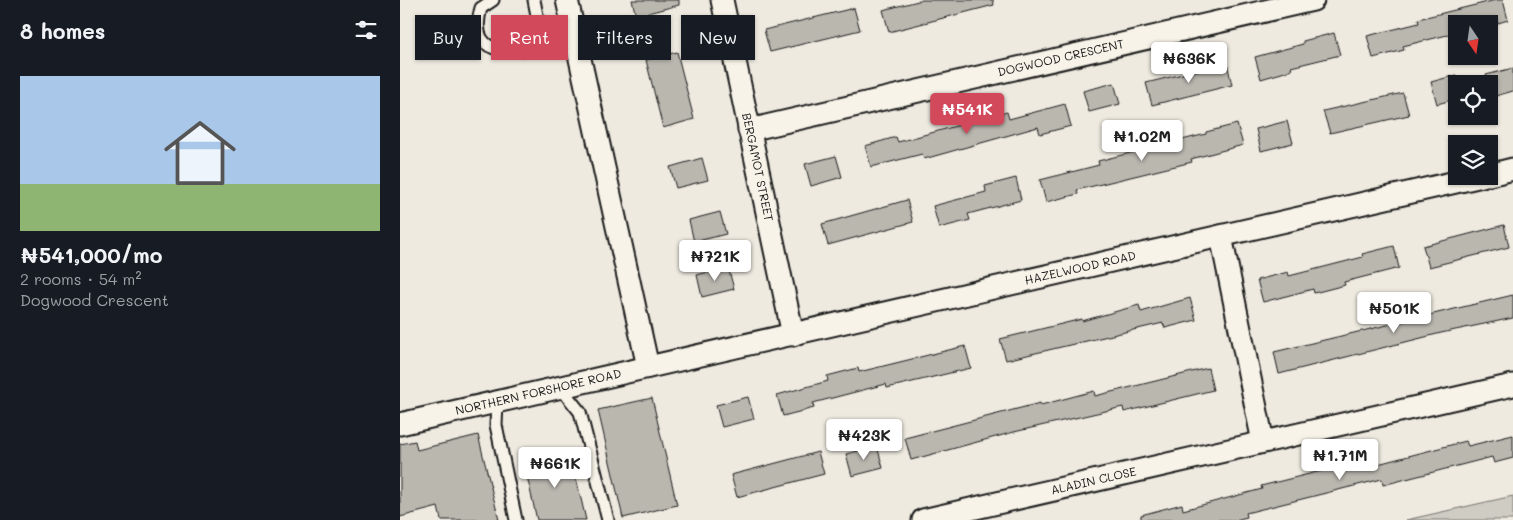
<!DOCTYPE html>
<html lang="en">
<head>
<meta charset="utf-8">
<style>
	:root { --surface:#171b24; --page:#20242c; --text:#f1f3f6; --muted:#9ea1a6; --line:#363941; --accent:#d1495b }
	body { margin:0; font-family:Mali,sans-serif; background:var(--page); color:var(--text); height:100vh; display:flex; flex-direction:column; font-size:19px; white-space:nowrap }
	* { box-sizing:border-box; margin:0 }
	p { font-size:16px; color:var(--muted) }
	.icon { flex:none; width:28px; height:28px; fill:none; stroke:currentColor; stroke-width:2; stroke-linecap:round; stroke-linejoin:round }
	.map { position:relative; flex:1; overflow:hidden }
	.details { display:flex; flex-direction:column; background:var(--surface); width:400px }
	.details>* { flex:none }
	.hud { position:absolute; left:15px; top:15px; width:475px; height:45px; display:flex; gap:10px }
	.needle { width:32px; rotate:167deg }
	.fabs { position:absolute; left:1048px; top:15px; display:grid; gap:10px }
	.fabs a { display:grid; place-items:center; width:50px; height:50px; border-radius:0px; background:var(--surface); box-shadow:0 1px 4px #0004; font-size:25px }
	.price { position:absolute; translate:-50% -42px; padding:0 11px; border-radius:5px; background:#fff; color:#222; font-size:16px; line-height:32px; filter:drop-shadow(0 1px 2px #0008) }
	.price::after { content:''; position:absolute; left:50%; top:30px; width:15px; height:11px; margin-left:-8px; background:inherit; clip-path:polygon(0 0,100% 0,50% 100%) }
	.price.on { background:var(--accent); color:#fff }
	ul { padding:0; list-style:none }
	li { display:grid; align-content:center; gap:10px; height:265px; padding:0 20px }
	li+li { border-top:1px solid var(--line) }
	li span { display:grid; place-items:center; height:155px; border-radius:0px; color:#555 }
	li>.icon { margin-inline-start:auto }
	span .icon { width:90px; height:90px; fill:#fffc; stroke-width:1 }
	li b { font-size:21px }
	h2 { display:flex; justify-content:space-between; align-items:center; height:60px; padding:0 20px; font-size:21px }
	.pill { padding:0 18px; border-radius:0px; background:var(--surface); box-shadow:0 1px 4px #0004; font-size:18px; line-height:45px }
	.pill.on { background:var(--accent); color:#fff }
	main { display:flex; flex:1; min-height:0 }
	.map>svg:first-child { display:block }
	.green { fill:#cfccc3; stroke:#767470 }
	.building { fill:#bab7af; stroke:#1c1c1c }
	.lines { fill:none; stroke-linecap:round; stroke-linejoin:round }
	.service-casing { stroke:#1c1c1c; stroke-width:15 }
	.minor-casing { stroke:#1c1c1c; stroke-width:25 }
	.service { stroke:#f7f3e8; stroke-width:11 }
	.minor { stroke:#f7f3e8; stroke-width:21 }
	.labels { text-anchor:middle; stroke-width:4; stroke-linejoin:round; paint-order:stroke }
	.street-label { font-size:12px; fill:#1c1c1c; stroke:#f7f3e8 }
</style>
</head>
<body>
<main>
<section class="details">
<h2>8 homes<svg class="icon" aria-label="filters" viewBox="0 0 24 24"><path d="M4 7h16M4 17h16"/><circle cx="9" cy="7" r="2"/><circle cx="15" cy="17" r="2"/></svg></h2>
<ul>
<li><span style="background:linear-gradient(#a9c7e8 70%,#8fb573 0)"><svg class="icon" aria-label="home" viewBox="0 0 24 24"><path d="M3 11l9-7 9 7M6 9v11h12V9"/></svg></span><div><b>₦541,000/mo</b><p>2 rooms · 54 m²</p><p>Dogwood Crescent</p></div></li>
</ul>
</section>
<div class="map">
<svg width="1113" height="520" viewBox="0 0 1113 520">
	<rect width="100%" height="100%" fill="#eeeae0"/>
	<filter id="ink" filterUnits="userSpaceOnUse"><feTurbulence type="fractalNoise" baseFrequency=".02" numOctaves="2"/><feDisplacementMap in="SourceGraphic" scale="10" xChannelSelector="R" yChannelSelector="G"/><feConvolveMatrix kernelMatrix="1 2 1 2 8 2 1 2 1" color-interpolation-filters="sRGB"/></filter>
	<g filter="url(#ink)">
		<path class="green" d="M1113,496V520H1006Z"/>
		<path class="building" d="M232,0H279V5L236,16Z
			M522,0H593L594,5L489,32L483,10Z
			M1096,0H1103L1108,20L1095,24H1053L1055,33L1003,46L1004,50L973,58L967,36L1019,23L1018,19Z
			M454,8L460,30L370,52L364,30Z
			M934,33L940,55L891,67L892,70L861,79L855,57L903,44V41Z
			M277,52L294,119L263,128L246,60Z
			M827,63L832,85L752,105L746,83Z
			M1113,68V91L1092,97L1086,75Z
			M1056,75V99L1037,104L1031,82Z
			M714,83L720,104L689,112L683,91Z
			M1003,93L1009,115L930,133L923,111Z
			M665,104L671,126L640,134L638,127L524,159L522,154L471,167L465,146L496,137L498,142L607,112L609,119Z
			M887,121L893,143L861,151L856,129Z
			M837,124L843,145L791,159L792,162L677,190L678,194L646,202L640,180L699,165L698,161L806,134V132Z
			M436,156L442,177L411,186L405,164Z
			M302,158L308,180L276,188L270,167Z
			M616,178L621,200L568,214L570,220L539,228L533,206L586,192L585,186Z
			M507,200L513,222L428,245L422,224Z
			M320,212L326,234L294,242L289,220Z
			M1104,225L1109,247L1029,267L1023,246Z
			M994,246L999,268L944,282L945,285L914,293L913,289L863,302L857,280L888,272L889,276L963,257L962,254Z
			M328,267L334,289L302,297L297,275Z
			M1113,295V318L1041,333L879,374L874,352Z
			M790,298L796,320L765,328L763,323L606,360L600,339L682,319V321L739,305L741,312Z
			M565,346L571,368L487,388L486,384L413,403L414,408L383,416L377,395L428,381L427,376L458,368L459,372Z
			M808,368L813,390L724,412L723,407L614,432L511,460L505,438L640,403L641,405L694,391L695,396Z
			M348,397L354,419L322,427L316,405Z
			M252,398L277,505L223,518L198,410Z
			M78,435L99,520H41L38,507L0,517V444L15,441L17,450Z
			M1113,435V458L1094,463L1092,457L983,485L982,479L846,513L847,517L835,520H741V515L782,504L783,510L862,489L861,486L949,464L951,471L1066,441L1068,446Z
			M477,446L483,468L452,476L446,454Z
			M170,452L186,520H137L124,463Z
			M418,452L424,474L337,497L331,475Z"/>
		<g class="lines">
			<defs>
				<path id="service" d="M93,0L81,8C63,73 142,46 176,39
					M134,0L143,46
					M160,387L180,412L208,520
					M97,402L96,425L116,520"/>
				<g id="minor">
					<path d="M167,0L248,367"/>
					<path id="s1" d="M322,0L393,335"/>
					<path id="s2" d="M349,130L913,0"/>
					<path d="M1089,175L1113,169"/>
					<path d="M821,236L863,442"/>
					<path id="s3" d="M0,424L1082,176"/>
					<path id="s4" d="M523,520L1113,385"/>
				</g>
			</defs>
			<use href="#service" class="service-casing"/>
			<use href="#minor" class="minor-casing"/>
			<use href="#service" class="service"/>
			<use href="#minor" class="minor"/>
		</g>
	</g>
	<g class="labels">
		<g class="street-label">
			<text dy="4" stroke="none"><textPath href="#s2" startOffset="320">DOGWOOD CRESCENT</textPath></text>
			<text dy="4" stroke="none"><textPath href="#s1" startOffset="171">BERGAMOT STREET</textPath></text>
			<text dy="4" stroke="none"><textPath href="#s3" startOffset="698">HAZELWOOD ROAD</textPath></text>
			<text dy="4" stroke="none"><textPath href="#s3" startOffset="142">NORTHERN FORSHORE ROAD</textPath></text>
			<text dy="4" stroke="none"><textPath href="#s4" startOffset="175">ALADIN CLOSE</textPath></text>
		</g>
	</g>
</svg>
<div class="fabs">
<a><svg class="needle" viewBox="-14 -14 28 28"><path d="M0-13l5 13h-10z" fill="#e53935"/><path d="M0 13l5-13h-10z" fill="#9ea1a6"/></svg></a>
<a><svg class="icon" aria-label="locate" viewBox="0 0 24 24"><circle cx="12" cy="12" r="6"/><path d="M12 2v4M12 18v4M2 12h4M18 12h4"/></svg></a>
<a><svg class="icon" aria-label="layers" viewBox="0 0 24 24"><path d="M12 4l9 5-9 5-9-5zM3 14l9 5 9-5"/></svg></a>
</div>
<b class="price" style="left:789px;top:84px">₦636K</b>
<b class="price on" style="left:567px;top:135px">₦541K</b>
<b class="price" style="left:742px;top:162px">₦1.02M</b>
<b class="price" style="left:315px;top:282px">₦721K</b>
<b class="price" style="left:994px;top:334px">₦501K</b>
<b class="price" style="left:464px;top:461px">₦423K</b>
<b class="price" style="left:940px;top:481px">₦1.71M</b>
<b class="price" style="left:155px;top:489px">₦661K</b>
<div class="hud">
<a class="pill">Buy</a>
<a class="pill on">Rent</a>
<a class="pill">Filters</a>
<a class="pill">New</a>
</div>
</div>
</main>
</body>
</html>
